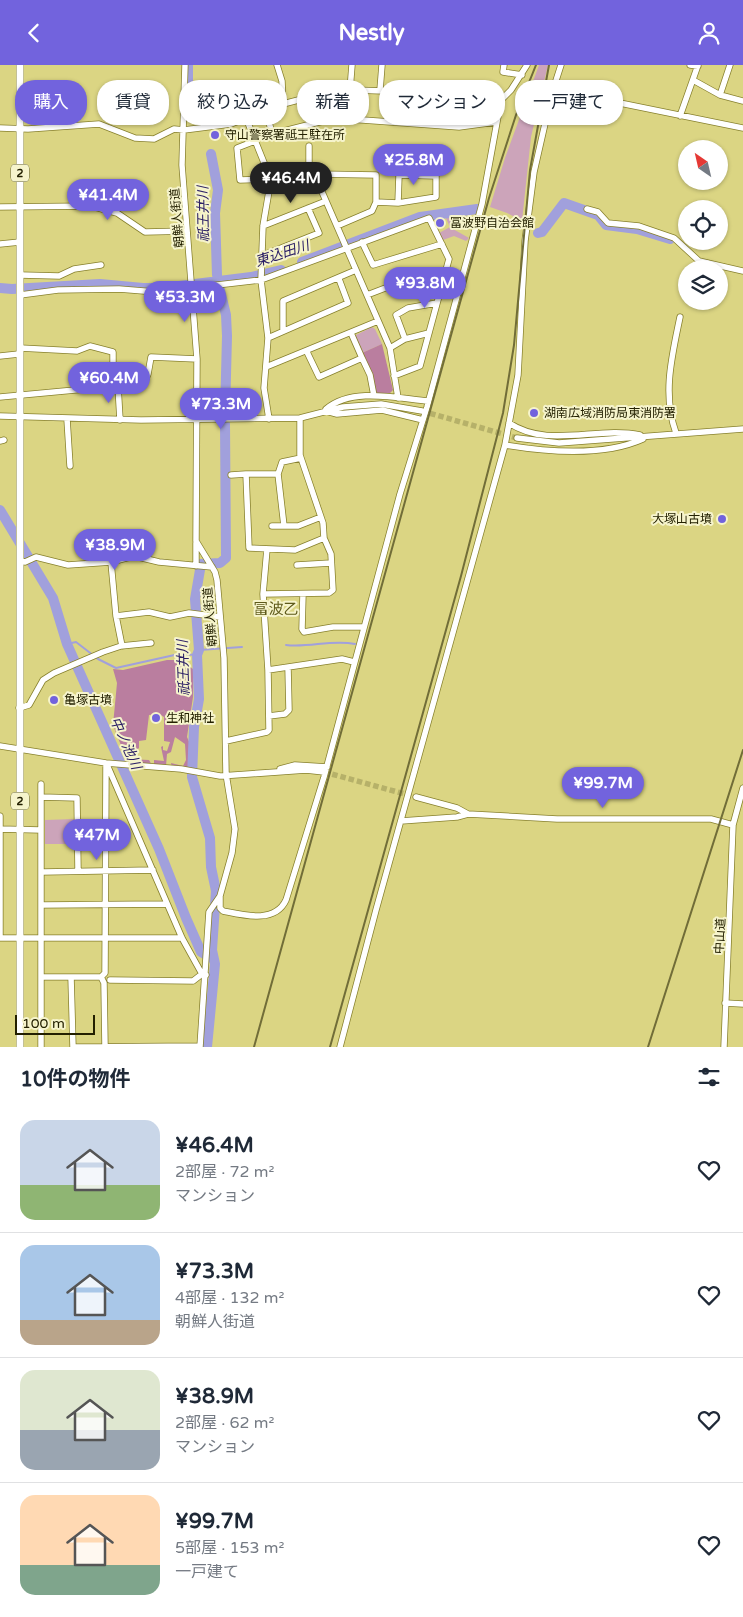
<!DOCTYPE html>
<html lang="ja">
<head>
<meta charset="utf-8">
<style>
	:root { --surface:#fff; --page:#f2f2f3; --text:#1f2937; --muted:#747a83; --line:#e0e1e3; --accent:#7263dd }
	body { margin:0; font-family:"Varela Round","Noto Sans JP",sans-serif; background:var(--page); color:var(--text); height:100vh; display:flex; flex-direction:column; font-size:19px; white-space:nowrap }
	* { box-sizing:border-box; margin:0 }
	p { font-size:16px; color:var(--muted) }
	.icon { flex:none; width:28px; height:28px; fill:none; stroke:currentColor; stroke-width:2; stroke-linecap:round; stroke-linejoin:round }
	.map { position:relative; height:982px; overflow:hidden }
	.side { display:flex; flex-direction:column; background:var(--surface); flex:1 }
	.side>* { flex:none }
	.top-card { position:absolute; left:15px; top:15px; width:714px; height:45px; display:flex; gap:10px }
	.needle { width:32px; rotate:326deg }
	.fabs { position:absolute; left:678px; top:75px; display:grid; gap:10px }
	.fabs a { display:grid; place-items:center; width:50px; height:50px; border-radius:50%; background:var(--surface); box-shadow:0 1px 4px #0004; font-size:25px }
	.scale { position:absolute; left:15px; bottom:12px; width:80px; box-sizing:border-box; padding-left:5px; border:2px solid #232000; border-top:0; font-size:14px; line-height:18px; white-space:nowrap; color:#232000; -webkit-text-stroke:4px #f6f4cc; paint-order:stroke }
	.price { position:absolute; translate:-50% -42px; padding:0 11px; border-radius:18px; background:var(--accent); color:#fff; font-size:16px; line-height:32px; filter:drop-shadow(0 1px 2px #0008) }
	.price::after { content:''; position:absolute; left:50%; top:30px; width:15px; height:11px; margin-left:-8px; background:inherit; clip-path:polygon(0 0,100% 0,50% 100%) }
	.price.current { background:#222; color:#fff }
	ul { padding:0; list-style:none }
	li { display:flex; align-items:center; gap:15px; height:125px; padding:0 20px }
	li+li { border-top:1px solid var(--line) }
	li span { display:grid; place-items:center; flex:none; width:140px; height:100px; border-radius:15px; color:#555 }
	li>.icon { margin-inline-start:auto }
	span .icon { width:60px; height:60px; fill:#fffc; stroke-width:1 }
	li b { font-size:21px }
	h2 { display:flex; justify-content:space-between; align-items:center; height:60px; padding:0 20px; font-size:21px }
	.chip { padding:0 18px; border-radius:20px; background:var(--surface); box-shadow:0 1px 4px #0004; font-size:18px; line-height:45px }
	.chip.current { background:var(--accent); color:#fff }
	header { display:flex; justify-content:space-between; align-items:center; height:65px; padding:0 20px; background:var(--accent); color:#fff; font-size:22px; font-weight:800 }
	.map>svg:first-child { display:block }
	.green { fill:#cca4ba }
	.forest { fill:#ba7e9f }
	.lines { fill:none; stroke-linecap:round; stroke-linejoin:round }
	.stream { stroke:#a1a0dc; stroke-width:2 }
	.river { stroke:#a1a0dc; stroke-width:10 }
	.minor-tunnel { stroke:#b6b169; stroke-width:5.5; stroke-dasharray:5.5 3; stroke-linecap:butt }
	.minor-casing { stroke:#87802d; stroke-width:7 }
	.major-casing { stroke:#87802d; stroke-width:8 }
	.minor { stroke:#fff; stroke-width:5.5 }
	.major { stroke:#fff; stroke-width:7 }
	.rail { stroke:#716d38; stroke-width:2 }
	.poi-dot { fill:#7263dd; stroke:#f6f4cc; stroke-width:2 }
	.labels { text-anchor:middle; stroke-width:4; stroke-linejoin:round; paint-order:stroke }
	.shield { fill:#f6f4cc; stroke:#62603d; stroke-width:1 }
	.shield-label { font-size:11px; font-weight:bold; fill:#232000 }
	.poi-label { font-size:12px; fill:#232000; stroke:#f6f4cc; text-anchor:start }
	.street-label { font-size:12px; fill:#232000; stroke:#f6f4cc }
	.water-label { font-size:14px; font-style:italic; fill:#2c2066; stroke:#f6f4cc }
	.quarter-label { font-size:15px; fill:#5e5a1a; stroke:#f6f4cc }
</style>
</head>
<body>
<header><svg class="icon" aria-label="back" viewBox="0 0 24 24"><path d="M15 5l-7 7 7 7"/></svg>Nestly<svg class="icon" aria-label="person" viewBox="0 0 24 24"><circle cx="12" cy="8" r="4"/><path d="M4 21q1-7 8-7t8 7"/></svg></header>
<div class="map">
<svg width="743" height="982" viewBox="0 0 743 982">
	<rect width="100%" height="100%" fill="#dbd583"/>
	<path class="green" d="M539,0H548L531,72L522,156L507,148L490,142L505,93Z
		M45,32L40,58H27L25,33Z
		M461,149L453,164L469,173L466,176L454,171L443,175L439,168L450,162L445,151Z
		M372,262L375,264L382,279L362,288L355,272L356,270Z
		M75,754L76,779H45V755Z"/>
	<path class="forest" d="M382,279L393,325L390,328H377L374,325L362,288Z
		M167,595H179L193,604V632L187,672L190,679L188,702H172L171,698L183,701L186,695L185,679L175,672L171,687L167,689L166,701L154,700V695L164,696L161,682L163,681V685L167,686L170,677L164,676V652L159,649L149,650L146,675L139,676V683L136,685L130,684L126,689L128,694L149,695L152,700L128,698L113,660L117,618L113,604L123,605Z"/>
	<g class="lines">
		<path class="stream" d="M67,579L76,577L98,594L116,603L179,589L197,590
			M286,580C309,583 332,574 355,579
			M199,585L242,582"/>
		<path class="river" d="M188,0V37L208,36L209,47
			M211,89L218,125L215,148L217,210
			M538,168L542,167L564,138L598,150L606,160L637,164L670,174
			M302,197L420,152L477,144
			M219,221L226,250L227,271L225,349
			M0,223L12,224L100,219L143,223H163L251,212L281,205
			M0,445L53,533L67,579L159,784L186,853L201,887L213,894
			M207,982L215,899L212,885L216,826L211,802L210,773L192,712L194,662L199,634L197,590L199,585L195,534L201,499L220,498L226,493L225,359"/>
		<path class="minor-tunnel" d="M422,346L517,373
			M324,707L416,732"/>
		<defs>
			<path id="minor" d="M185,0L182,100L197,294L196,476L215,507L217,515L224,593L226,709L235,764L232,788L220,831L209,847L200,982
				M277,0L282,16L283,39
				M504,0L503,7L522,10
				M690,0L698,1
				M693,15L720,30L743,36
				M350,25L352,0
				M354,25L356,54
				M380,25L382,0
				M552,28L610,36L743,63
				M720,30L730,0
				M501,35L511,25L527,0
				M266,45L272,69L335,53L459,62L496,57
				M680,51L698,0
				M246,53L267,105L269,126L263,161L261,215L268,273L264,323L269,354
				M0,63L28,64L99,59L135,73L154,74L174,64L184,65L231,59L283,39L329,27L354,25L383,26L501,35L482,139L427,342L400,429L324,712L286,835C275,859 243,850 223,846L220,843V831
				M255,76L237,83L240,115L268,114
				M309,81V97L390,283L398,333
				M269,126L315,109L376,110V137L398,138L436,132V111L399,110L398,138
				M0,142L91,141L117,148L145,167L187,166
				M587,144L598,147L608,158L639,161L674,173L699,196L743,206
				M263,161L326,136
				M337,161L372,146L376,137
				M362,177L373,200L442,179
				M0,179L20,177
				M261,191L319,168L308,143
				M20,210L59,211L74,204L101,200
				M20,230L58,225L119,224L156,227L261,215L429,153L449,194L420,301L394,311
				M367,230L401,217L445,207
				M283,266V236L356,205
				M268,273L348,238L339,214
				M405,274L396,250L408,243L437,238
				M20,283L77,286L90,281L113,287V321
				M390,283L405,274L429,268
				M307,287L319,312L362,293L351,268
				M0,291L19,289
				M362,293L370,310L374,331
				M266,302L378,256
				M118,321L120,355
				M0,332L118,321H143L148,309L151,292L197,294
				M326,344C352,322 396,333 428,336
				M326,346L337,349L382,345L423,355
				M0,351L141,355L300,353L343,342L381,339L422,346
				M67,354L70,401
				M509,358C548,384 597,361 640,370
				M676,368C662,329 672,291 680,252
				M517,373L559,378L743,364
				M0,376L4,375
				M505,380C547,387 603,392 643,374
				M278,409H246L249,483L295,485L324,473L323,458L300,390V353
				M231,410L246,409
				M272,461H298L321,452
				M284,461L278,409L282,397L301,393
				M196,478V501
				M20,496L25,497L36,492L68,500L111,497L134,491L159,497L212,502
				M111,497L116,551
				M297,500L331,498
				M263,529L329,528L333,525L331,489L324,473
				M303,529L302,564L304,567L333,562H363
				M122,581L116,551L149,547L170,552L189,548L220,552
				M268,605L342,594L354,597
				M19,643L29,640L43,615L54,608L103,587L121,581L151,578
				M269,651L285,649L289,645L288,602
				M226,676L267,667L269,665L268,605L263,529L267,484
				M0,681L106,698L181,704L220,711L306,705L324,707
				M108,702L182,873L202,909
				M280,704L295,700L327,702
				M41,732L77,733L78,805
				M416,732L457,743L468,749
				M0,751V873H182
				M401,756L457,752L468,749L557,754H711L733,760
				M0,764L40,765
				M43,807L153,805
				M42,840L167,839
				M41,912H101
				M71,912L73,982
				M110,915L193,916L202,909L206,910
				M725,938L743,939
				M105,981L104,918L101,912L105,908L106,698
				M41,982V719
				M73,982L200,981
				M340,982L376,845L505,380L518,310L525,176L534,107L552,28L561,0
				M724,982L733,760L743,723"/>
			<path id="major" d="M20,0V982"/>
		</defs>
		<use href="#minor" class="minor-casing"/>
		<use href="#major" class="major-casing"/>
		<use href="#minor" class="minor"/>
		<use href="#major" class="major"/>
		<path class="rail" d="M254,982L489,133L516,50L536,0
			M330,982L461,511L503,348L514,280L530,105L549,0
			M648,982L743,685"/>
	</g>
	<g class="poi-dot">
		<circle cx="215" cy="70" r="5"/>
		<circle cx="440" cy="158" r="5"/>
		<circle cx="534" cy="348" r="5"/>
		<circle cx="722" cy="454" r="5"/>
		<circle cx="54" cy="635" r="5"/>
		<circle cx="156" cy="653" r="5"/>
	</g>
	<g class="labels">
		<g class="shield">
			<rect x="11" y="99.5" width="18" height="17" rx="4"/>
			<rect x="11" y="727.5" width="18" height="17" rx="4"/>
		</g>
		<g class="shield-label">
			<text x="20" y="112">2</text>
			<text x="20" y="740">2</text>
		</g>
		<g class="poi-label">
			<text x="225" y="74">守山警察署祗王駐在所</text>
			<text x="450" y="162">冨波野自治会館</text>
			<text x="544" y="352">湖南広域消防局東消防署</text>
			<text x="712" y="458" text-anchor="end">大塚山古墳</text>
			<text x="64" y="639">亀塚古墳</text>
			<text x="166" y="657">生和神社</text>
		</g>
		<g class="street-label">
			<text transform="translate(177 153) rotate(-95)" y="4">朝鮮人街道</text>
			<text transform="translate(210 552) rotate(-95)" y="4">朝鮮人街道</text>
			<text transform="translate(720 871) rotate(-87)" y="4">中山道</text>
		</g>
		<g class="water-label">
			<text transform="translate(203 149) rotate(-91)" y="5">祇王井川</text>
			<text transform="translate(282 188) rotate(-18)" y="5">東込田川</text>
			<text transform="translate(183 603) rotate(-92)" y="5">祇王井川</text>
			<text transform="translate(126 678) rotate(66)" y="5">中ノ池川</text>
		</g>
		<g class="quarter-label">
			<text x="276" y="549">冨波乙</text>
		</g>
	</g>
</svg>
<div class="fabs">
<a><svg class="needle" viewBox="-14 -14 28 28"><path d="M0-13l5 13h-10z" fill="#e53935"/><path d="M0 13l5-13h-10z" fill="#747a83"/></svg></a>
<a><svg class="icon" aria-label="locate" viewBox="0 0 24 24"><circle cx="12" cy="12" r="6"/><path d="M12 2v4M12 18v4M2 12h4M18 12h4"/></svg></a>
<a><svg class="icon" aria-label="layers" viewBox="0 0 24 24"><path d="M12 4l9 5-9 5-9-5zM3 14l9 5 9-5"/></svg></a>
</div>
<div class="scale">100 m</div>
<b class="price" style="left:414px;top:121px">¥25.8M</b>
<b class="price current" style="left:291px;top:139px">¥46.4M</b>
<b class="price" style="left:108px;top:156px">¥41.4M</b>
<b class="price" style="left:425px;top:244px">¥93.8M</b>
<b class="price" style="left:185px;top:258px">¥53.3M</b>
<b class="price" style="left:109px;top:339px">¥60.4M</b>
<b class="price" style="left:221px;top:365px">¥73.3M</b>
<b class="price" style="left:115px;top:506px">¥38.9M</b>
<b class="price" style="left:603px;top:744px">¥99.7M</b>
<b class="price" style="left:97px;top:796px">¥47M</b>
<div class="top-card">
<a class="chip current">購入</a>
<a class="chip">賃貸</a>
<a class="chip">絞り込み</a>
<a class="chip">新着</a>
<a class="chip">マンション</a>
<a class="chip">一戸建て</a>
</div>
</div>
<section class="side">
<h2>10件の物件<svg class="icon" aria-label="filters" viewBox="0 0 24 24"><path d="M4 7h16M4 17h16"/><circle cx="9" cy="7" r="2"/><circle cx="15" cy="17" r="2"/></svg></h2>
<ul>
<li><span style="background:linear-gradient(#c9d6e8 65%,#8fb573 0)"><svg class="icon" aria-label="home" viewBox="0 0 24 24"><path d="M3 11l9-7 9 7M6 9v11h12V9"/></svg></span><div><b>¥46.4M</b><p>2部屋 · 72 m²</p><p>マンション</p></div><svg class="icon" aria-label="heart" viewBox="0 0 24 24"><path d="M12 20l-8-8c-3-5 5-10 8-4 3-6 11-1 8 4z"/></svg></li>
<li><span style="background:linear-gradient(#a9c7e8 75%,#b9a48a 0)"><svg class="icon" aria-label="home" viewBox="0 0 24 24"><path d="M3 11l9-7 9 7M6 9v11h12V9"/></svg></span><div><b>¥73.3M</b><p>4部屋 · 132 m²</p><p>朝鮮人街道</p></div><svg class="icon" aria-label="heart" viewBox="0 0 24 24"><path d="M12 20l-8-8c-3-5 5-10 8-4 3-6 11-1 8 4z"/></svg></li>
<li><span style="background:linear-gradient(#dfe7d0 60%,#9aa5b1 0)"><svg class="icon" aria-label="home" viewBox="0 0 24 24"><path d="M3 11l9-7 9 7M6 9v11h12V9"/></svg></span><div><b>¥38.9M</b><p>2部屋 · 62 m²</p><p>マンション</p></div><svg class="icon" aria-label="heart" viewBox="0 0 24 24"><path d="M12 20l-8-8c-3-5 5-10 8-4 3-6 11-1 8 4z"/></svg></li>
<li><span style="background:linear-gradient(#ffd9b3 70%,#7fa58c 0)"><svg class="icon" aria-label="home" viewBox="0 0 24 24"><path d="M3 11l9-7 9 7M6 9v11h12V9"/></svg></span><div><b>¥99.7M</b><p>5部屋 · 153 m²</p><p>一戸建て</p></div><svg class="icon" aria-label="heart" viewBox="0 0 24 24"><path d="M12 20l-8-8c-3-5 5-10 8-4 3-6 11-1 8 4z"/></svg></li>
</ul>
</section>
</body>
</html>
